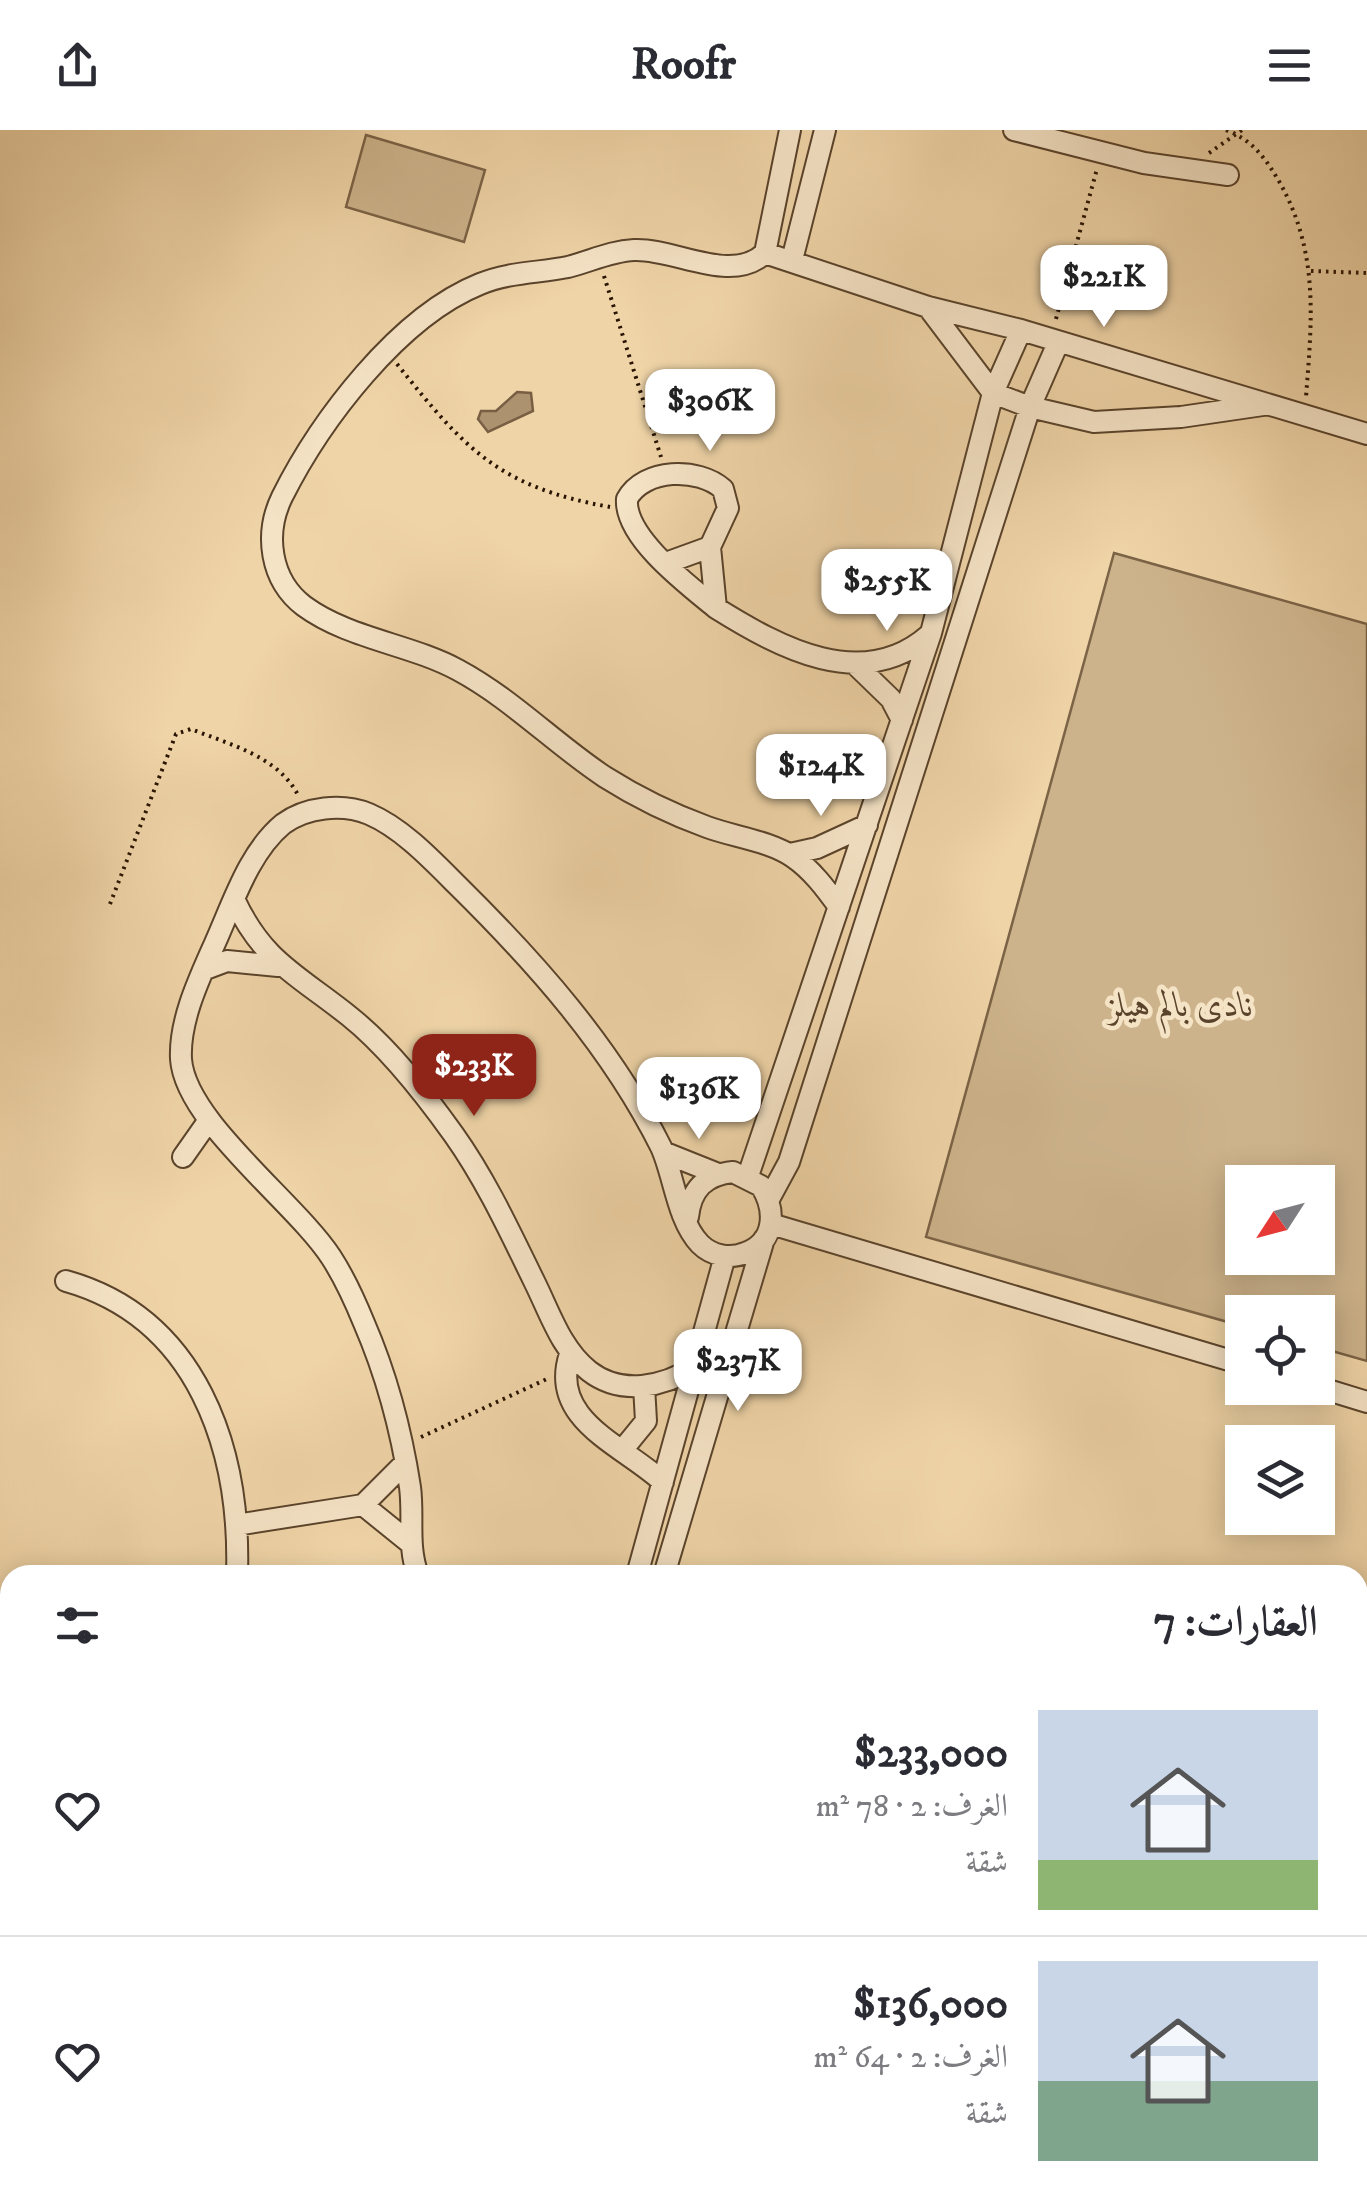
<!DOCTYPE html>
<html lang="ar">
<head>
<meta charset="utf-8">
<style>
	:root { --surface:#fff; --page:#f2f2f3; --text:#2b2b33; --muted:#7c7c81; --line:#e1e1e2; --accent:#8f2418 }
	body { margin:0; font-family:"IM FELL DW Pica",Amiri,serif; background:var(--page); color:var(--text); direction:rtl; height:100vh; display:flex; flex-direction:column; font-size:38px; white-space:nowrap }
	* { box-sizing:border-box; margin:0 }
	p { font-size:32px; color:var(--muted) }
	.icon { flex:none; width:55px; height:55px; fill:none; stroke:currentColor; stroke-width:2; stroke-linecap:round; stroke-linejoin:round }
	.map { position:relative; flex:1; overflow:hidden; direction:ltr }
	.panel { position:absolute; left:0px; top:1435px; width:1368px; height:642px; display:flex; flex-direction:column; background:var(--surface); border-radius:30px 30px 0 0; box-shadow:0 5px 25px #0003; direction:rtl }
	.panel>* { flex:none }
	.needle { width:65px; rotate:234deg }
	.buttons { position:absolute; left:1225px; top:1035px; display:grid; gap:20px }
	.buttons a { display:grid; place-items:center; width:110px; height:110px; border-radius:0px; background:var(--surface); box-shadow:0 5px 25px #0003; font-size:50px }
	.price { position:absolute; translate:-50% -85px; padding:0 22px; border-radius:20px; background:#fff; color:#222; font-size:32px; line-height:65px; filter:drop-shadow(0 2px 5px #0008) }
	.price::after { content:''; position:absolute; left:50%; top:60px; width:30px; height:22px; margin-left:-15px; background:inherit; clip-path:polygon(0 0,100% 0,50% 100%) }
	.price.current { background:var(--accent); color:#fff }
	ul { padding:0; list-style:none }
	li { display:flex; align-items:center; gap:30px; height:250px; padding:0 50px }
	li+li { border-top:2px solid var(--line) }
	li span { display:grid; place-items:center; flex:none; width:280px; height:200px; border-radius:0px; color:#555 }
	li>.icon { margin-inline-start:auto }
	span .icon { width:120px; height:120px; fill:#fffc; stroke-width:1 }
	li b { font-size:42px }
	h2 { display:flex; justify-content:space-between; align-items:center; height:120px; padding:0 50px; font-size:42px }
	header { display:flex; justify-content:space-between; align-items:center; height:130px; padding:0 50px; background:var(--surface); font-size:45px; font-weight:800 }
	.map>svg:first-child { display:block }
	.green { fill:#cdb38b; stroke:#7b6346; stroke-width:2.5; fill-rule:evenodd }
	.water { fill:#ac926f; stroke:#785f43; stroke-width:2.5 }
	.lines { fill:none; stroke-linecap:round; stroke-linejoin:round }
	.minor-casing { stroke:#5a432b; stroke-width:24 }
	.path { stroke:#291302; stroke-width:4; stroke-dasharray:2.5 5; stroke-linecap:butt }
	.minor { stroke:#f5e3c6; stroke-width:20 }
	.labels { text-anchor:middle; stroke-width:9; stroke-linejoin:round; paint-order:stroke }
	.park-label { font-size:35px; font-style:italic; fill:#5a432b; stroke:#f5e3c6 }
</style>
</head>
<body>
<header><svg class="icon" aria-label="menu" viewBox="0 0 24 24"><path d="M4 6h16M4 12h16M4 18h16"/></svg>Roofr<svg class="icon" aria-label="share" viewBox="0 0 24 24"><path d="M12 15V3M7 8l5-5 5 5M5 13v7h14v-7"/></svg></header>
<div class="map">
<svg width="1367" height="2076" viewBox="0 0 1367 2076">
	<rect width="100%" height="100%" fill="#efd4a7"/>
	<filter id="stains"><feTurbulence type="fractalNoise" baseFrequency=".002" numOctaves="4"/><feColorMatrix values="0 0 0 0 .2 0 0 0 0 .09 0 0 0 0 .02 0 0 0 .5 -.17"/></filter>
	<radialGradient id="worn" r=".72"><stop offset=".6" stop-color="#630" stop-opacity="0"/><stop offset="1" stop-color="#630" stop-opacity=".3"/></radialGradient>
	<path class="green" d="M366,5L485,40L464,112L346,77Z
		M1114,423L1367,494V1231L1318,1217V1182H1242V1196L926,1107ZM1242,1052H1318V1128H1242Z"/>
	<path class="water" d="M517,262L531,263L533,281L488,302L478,289L481,281H496Z"/>
	<g class="lines">
		<defs>
			<path id="minor" d="M1014,0L1144,33L1228,45
				M765,123L790,0
				M792,130L825,0
				M928,177L993,263L1030,277L1094,292L1181,287L1263,275
				M666,433L710,417
				M716,478C688,455 624,407 627,369C644,338 698,337 723,359L728,378L710,417L716,478C780,518 863,563 929,505
				M857,536L891,569L902,590
				M790,724L817,718L867,695
				M234,769C263,832 298,845 349,886C389,918 424,963 454,1005C486,1050 510,1102 534,1151C550,1183 561,1219 589,1241C621,1266 663,1257 695,1237
				M839,777C826,759 812,740 793,727C770,711 734,707 707,697C674,685 635,666 605,647C555,614 512,569 458,540C410,514 349,509 304,476C270,450 264,404 282,367C320,291 398,187 480,154C509,142 538,143 568,137C591,131 611,121 634,120C675,118 731,155 765,123L928,177L1021,200L1367,304
				M203,840L227,831L278,836
				M663,1022L718,1044
				M183,1027L209,990
				M748,1046L931,503L993,263L1021,200
				M769,1069L789,1032L1030,277L1058,213
				M771,1094L1242,1234
				M66,1151C197,1188 241,1318 237,1445
				M570,1224C548,1290 623,1315 663,1352
				M1318,1257L1367,1272
				M624,1318L646,1291L644,1256
				M363,1375L410,1413
				M236,1395L363,1375L405,1333
				M418,1445C407,1415 414,1387 410,1357C401,1299 387,1246 364,1193C355,1171 344,1147 331,1127C295,1072 185,991 181,929C179,890 200,847 215,813C233,773 249,722 283,694C306,677 342,673 369,684C402,698 432,730 457,755C536,833 611,917 661,1017C674,1045 677,1090 700,1114C712,1126 730,1129 745,1123C776,1112 776,1080 761,1056L733,1042C705,1045 691,1059 688,1087
				M637,1445L725,1126
				M664,1445L764,1109
				M1358,1675L1367,1644
				M1358,1890L1367,1894
				M0,1893L10,1855
				M0,1968L10,2003
				M50,2068L58,2076
				M1177,2068L1205,2076
				M1310,2068L1326,2076
				M406,2076L421,2068
				M997,2076L1004,2068
				M1271,2076L1275,2068"/>
		</defs>
		<use href="#minor" class="minor-casing"/>
		<path class="path" d="M1226,0C1253,10 1266,29 1280,53C1319,123 1312,189 1306,267
			M1209,23L1242,0
			M1311,141L1367,143
			M604,146L661,327
			M1056,189L1097,39
			M397,234C465,319 498,357 610,377
			M110,774L176,604L191,599C228,614 278,626 298,665
			M421,1307L549,1248
			M1358,1783L1367,1785
			M725,2068L727,2076"/>
		<use href="#minor" class="minor"/>
	</g>
	<g class="labels">
		<g class="park-label">
			<text x="1181" y="886">نادى بالم هيلز</text>
		</g>
	</g>
	<rect width="100%" height="100%" filter="url(#stains)"/>
	<rect width="100%" height="100%" fill="url(#worn)"/>
</svg>
<div class="buttons">
<a><svg class="needle" viewBox="-14 -14 28 28"><path d="M0-13l5 13h-10z" fill="#e53935"/><path d="M0 13l5-13h-10z" fill="#7c7c81"/></svg></a>
<a><svg class="icon" aria-label="locate" viewBox="0 0 24 24"><circle cx="12" cy="12" r="6"/><path d="M12 2v4M12 18v4M2 12h4M18 12h4"/></svg></a>
<a><svg class="icon" aria-label="layers" viewBox="0 0 24 24"><path d="M12 4l9 5-9 5-9-5zM3 14l9 5 9-5"/></svg></a>
</div>
<b class="price" style="left:1104px;top:200px">$221K</b>
<b class="price" style="left:710px;top:324px">$306K</b>
<b class="price" style="left:887px;top:504px">$255K</b>
<b class="price" style="left:821px;top:689px">$124K</b>
<b class="price current" style="left:474px;top:989px">$233K</b>
<b class="price" style="left:699px;top:1012px">$136K</b>
<b class="price" style="left:738px;top:1284px">$237K</b>
<section class="panel">
<h2>العقارات: 7<svg class="icon" aria-label="filters" viewBox="0 0 24 24"><path d="M4 7h16M4 17h16"/><circle cx="9" cy="7" r="2"/><circle cx="15" cy="17" r="2"/></svg></h2>
<ul>
<li><span style="background:linear-gradient(#c9d6e8 75%,#8fb573 0)"><svg class="icon" aria-label="home" viewBox="0 0 24 24"><path d="M3 11l9-7 9 7M6 9v11h12V9"/></svg></span><div><b>$233,000</b><p>الغرف: 2 · 78 m²</p><p>شقة</p></div><svg class="icon" aria-label="heart" viewBox="0 0 24 24"><path d="M12 20l-8-8c-3-5 5-10 8-4 3-6 11-1 8 4z"/></svg></li>
<li><span style="background:linear-gradient(#c9d6e8 60%,#7fa58c 0)"><svg class="icon" aria-label="home" viewBox="0 0 24 24"><path d="M3 11l9-7 9 7M6 9v11h12V9"/></svg></span><div><b>$136,000</b><p>الغرف: 2 · 64 m²</p><p>شقة</p></div><svg class="icon" aria-label="heart" viewBox="0 0 24 24"><path d="M12 20l-8-8c-3-5 5-10 8-4 3-6 11-1 8 4z"/></svg></li>
</ul>
</section>
</div>
</body>
</html>
